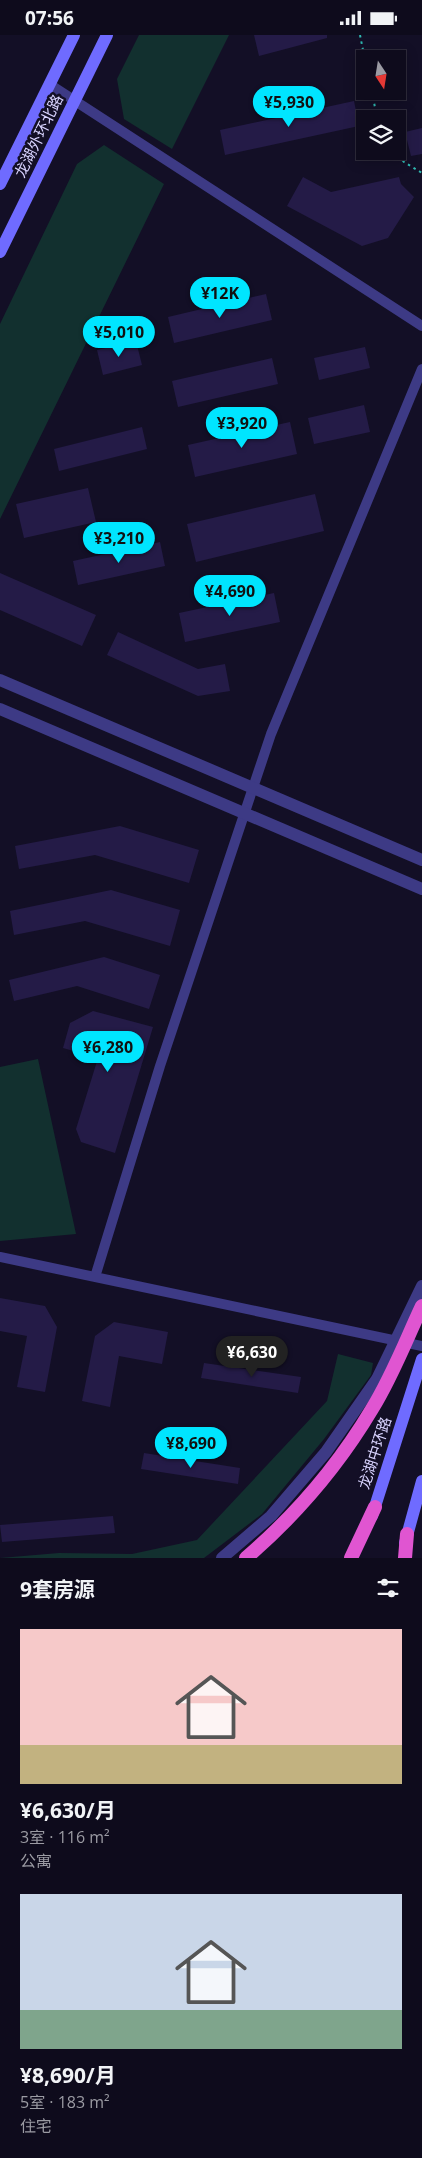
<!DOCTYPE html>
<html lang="zh">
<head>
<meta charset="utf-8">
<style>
	:root { --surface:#0e0b1c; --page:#171425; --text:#f1f3f6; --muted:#9b9ba3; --line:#2e2b3b; --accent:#00e5ff }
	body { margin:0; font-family:"Open Sans","Noto Sans SC",sans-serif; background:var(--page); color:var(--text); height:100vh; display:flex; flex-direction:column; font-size:19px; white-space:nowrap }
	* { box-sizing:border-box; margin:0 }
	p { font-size:16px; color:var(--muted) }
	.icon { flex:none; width:28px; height:28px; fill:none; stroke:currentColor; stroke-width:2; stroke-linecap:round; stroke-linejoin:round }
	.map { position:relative; height:1523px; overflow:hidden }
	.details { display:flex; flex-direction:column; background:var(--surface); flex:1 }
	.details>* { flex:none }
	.needle { width:32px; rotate:168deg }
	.buttons { position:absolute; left:356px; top:15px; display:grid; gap:10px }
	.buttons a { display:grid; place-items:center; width:50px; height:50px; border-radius:0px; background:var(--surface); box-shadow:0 2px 12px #0003,0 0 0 1px var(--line); font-size:25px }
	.price { position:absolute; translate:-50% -42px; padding:0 11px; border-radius:18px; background:var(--accent); color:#111; font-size:16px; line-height:32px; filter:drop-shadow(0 1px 2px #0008) }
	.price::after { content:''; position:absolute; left:50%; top:30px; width:15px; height:11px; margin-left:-8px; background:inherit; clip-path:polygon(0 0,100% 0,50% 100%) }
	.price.on { background:#222; color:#fff }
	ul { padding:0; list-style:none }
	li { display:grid; align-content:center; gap:10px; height:265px; padding:0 20px }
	li span { display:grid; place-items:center; height:155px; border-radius:0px; color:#555 }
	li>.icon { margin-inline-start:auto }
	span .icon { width:90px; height:90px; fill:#fffc; stroke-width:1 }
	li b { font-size:21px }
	h2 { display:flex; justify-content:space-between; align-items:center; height:60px; padding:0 20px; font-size:21px }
	.status { display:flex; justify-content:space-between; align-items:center; height:35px; padding:0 25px; background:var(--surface); direction:ltr }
	.status svg { height:14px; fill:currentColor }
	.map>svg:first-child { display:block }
	.green { fill:#12302f }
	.building { fill:#241b47 }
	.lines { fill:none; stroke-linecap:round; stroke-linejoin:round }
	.path { stroke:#2fb8b0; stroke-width:2; stroke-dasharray:2.5 4; stroke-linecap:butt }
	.minor { stroke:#3d3a85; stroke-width:10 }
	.tertiary { stroke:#3d3a85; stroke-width:12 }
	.secondary { stroke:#6f6bff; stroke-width:12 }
	.trunk { stroke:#e055d1; stroke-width:14 }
	.trunk-bridge { stroke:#e055d1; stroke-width:14 }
	.labels { text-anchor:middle; stroke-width:5; stroke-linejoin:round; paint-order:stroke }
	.street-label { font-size:15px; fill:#d9d4ff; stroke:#130f26 }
</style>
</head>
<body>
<div class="status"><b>07:56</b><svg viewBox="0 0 49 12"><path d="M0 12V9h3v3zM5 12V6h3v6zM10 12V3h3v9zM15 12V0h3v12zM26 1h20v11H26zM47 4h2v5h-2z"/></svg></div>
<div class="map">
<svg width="422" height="1523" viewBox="0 0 422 1523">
	<rect width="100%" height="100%" fill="#130f26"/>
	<path class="green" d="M139,0H229L172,114L124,84L117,44Z
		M104,110L164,149L0,484V289L77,129Z
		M38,1024L76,1199L0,1206V1032Z
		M338,1319L373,1328L371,1340L324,1404L262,1479L204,1523H0L59,1518L132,1519L197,1505L327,1366Z"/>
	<path class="building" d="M254,0H327V3L259,21Z
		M354,66L359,91L225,120L220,95Z
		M422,93V119L411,121L405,97Z
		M303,142L331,157L399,142L401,149L414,162L388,203L362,211L287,171Z
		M266,259L272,285L174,308L168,282Z
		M136,306L142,330L103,340L97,315Z
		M365,312L370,333L319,345L314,323Z
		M272,323L278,349L178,372L172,346Z
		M364,370L370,397L314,409L308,383Z
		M290,387L297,419L195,442L188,410Z
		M142,392L147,414L59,436L54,414Z
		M88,453L96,487L24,503L16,469Z
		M315,459L324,496L196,527L187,489Z
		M160,507L165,531L78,550L73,526Z
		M0,538L96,580L82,611L0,575Z
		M274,558L280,587L185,607L179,578Z
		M118,597L198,634L225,629L230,656L198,661L107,620Z
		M120,791L199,815L189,848L95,820L19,834L15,811Z
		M111,855L180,875L170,911L85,886L14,900L10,876Z
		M104,922L160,940L149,974L77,951L14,966L9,945Z
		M93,976L153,992L115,1118L81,1107L76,1094L98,1023L63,1013L70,988Z
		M0,1263L45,1271L57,1292L45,1357L17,1352L27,1301L0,1296Z
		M114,1287L168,1297L162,1329L119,1321L110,1372L82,1366L95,1301Z
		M204,1328L301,1342L298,1358L201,1343Z
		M144,1418L240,1433L238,1449L141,1434Z
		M113,1481L115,1498L2,1507L0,1490Z"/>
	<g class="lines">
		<path class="path" d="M360,0L365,25
			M372,56L377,84
			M394,116L404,127L422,138"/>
		<path class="minor" d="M49,49L422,291
			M0,1222L422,1311
			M95,1242L160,1031L271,699L422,334"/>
		<path class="tertiary" d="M0,645L422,825
			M0,674L422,854
			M222,1523L271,1481L326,1417L377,1344L422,1251"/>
		<path class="secondary" d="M0,149L74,0
			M0,217L107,0
			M372,1481L422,1324
			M405,1508L422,1446"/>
		<path class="trunk" d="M351,1523L375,1472
			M405,1523L407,1499"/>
		<path class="trunk-bridge" d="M246,1523C296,1480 338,1431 372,1374C392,1342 406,1305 422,1271"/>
	</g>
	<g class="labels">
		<g class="street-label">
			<text transform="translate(39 101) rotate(-64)" y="5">龙湖外环北路</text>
			<text transform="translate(375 1418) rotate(-72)" y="5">龙湖中环路</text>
		</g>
	</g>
</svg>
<div class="buttons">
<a><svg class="needle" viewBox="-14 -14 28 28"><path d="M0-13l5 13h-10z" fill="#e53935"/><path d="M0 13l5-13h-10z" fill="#9b9ba3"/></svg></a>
<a><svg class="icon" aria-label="layers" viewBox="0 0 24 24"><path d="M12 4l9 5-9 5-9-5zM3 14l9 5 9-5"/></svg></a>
</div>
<b class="price" style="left:289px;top:93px">¥5,930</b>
<b class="price" style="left:220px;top:284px">¥12K</b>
<b class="price" style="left:119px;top:323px">¥5,010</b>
<b class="price" style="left:242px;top:414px">¥3,920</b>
<b class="price" style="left:119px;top:529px">¥3,210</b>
<b class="price" style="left:230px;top:582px">¥4,690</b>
<b class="price" style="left:108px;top:1038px">¥6,280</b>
<b class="price on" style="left:252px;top:1343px">¥6,630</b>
<b class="price" style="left:191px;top:1434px">¥8,690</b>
</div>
<section class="details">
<h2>9套房源<svg class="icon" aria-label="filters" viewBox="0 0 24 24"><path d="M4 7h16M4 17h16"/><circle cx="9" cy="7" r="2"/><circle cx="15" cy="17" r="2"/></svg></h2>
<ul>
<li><span style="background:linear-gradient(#f6c9c9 75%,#c2b280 0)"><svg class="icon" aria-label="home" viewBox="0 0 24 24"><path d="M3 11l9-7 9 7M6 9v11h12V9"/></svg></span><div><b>¥6,630/月</b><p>3室 · 116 m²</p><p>公寓</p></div></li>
<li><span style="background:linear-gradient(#c9d6e8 75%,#7fa58c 0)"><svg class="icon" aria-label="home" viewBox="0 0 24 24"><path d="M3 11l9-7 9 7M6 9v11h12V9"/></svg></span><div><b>¥8,690/月</b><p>5室 · 183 m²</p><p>住宅</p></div></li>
</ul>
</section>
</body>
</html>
